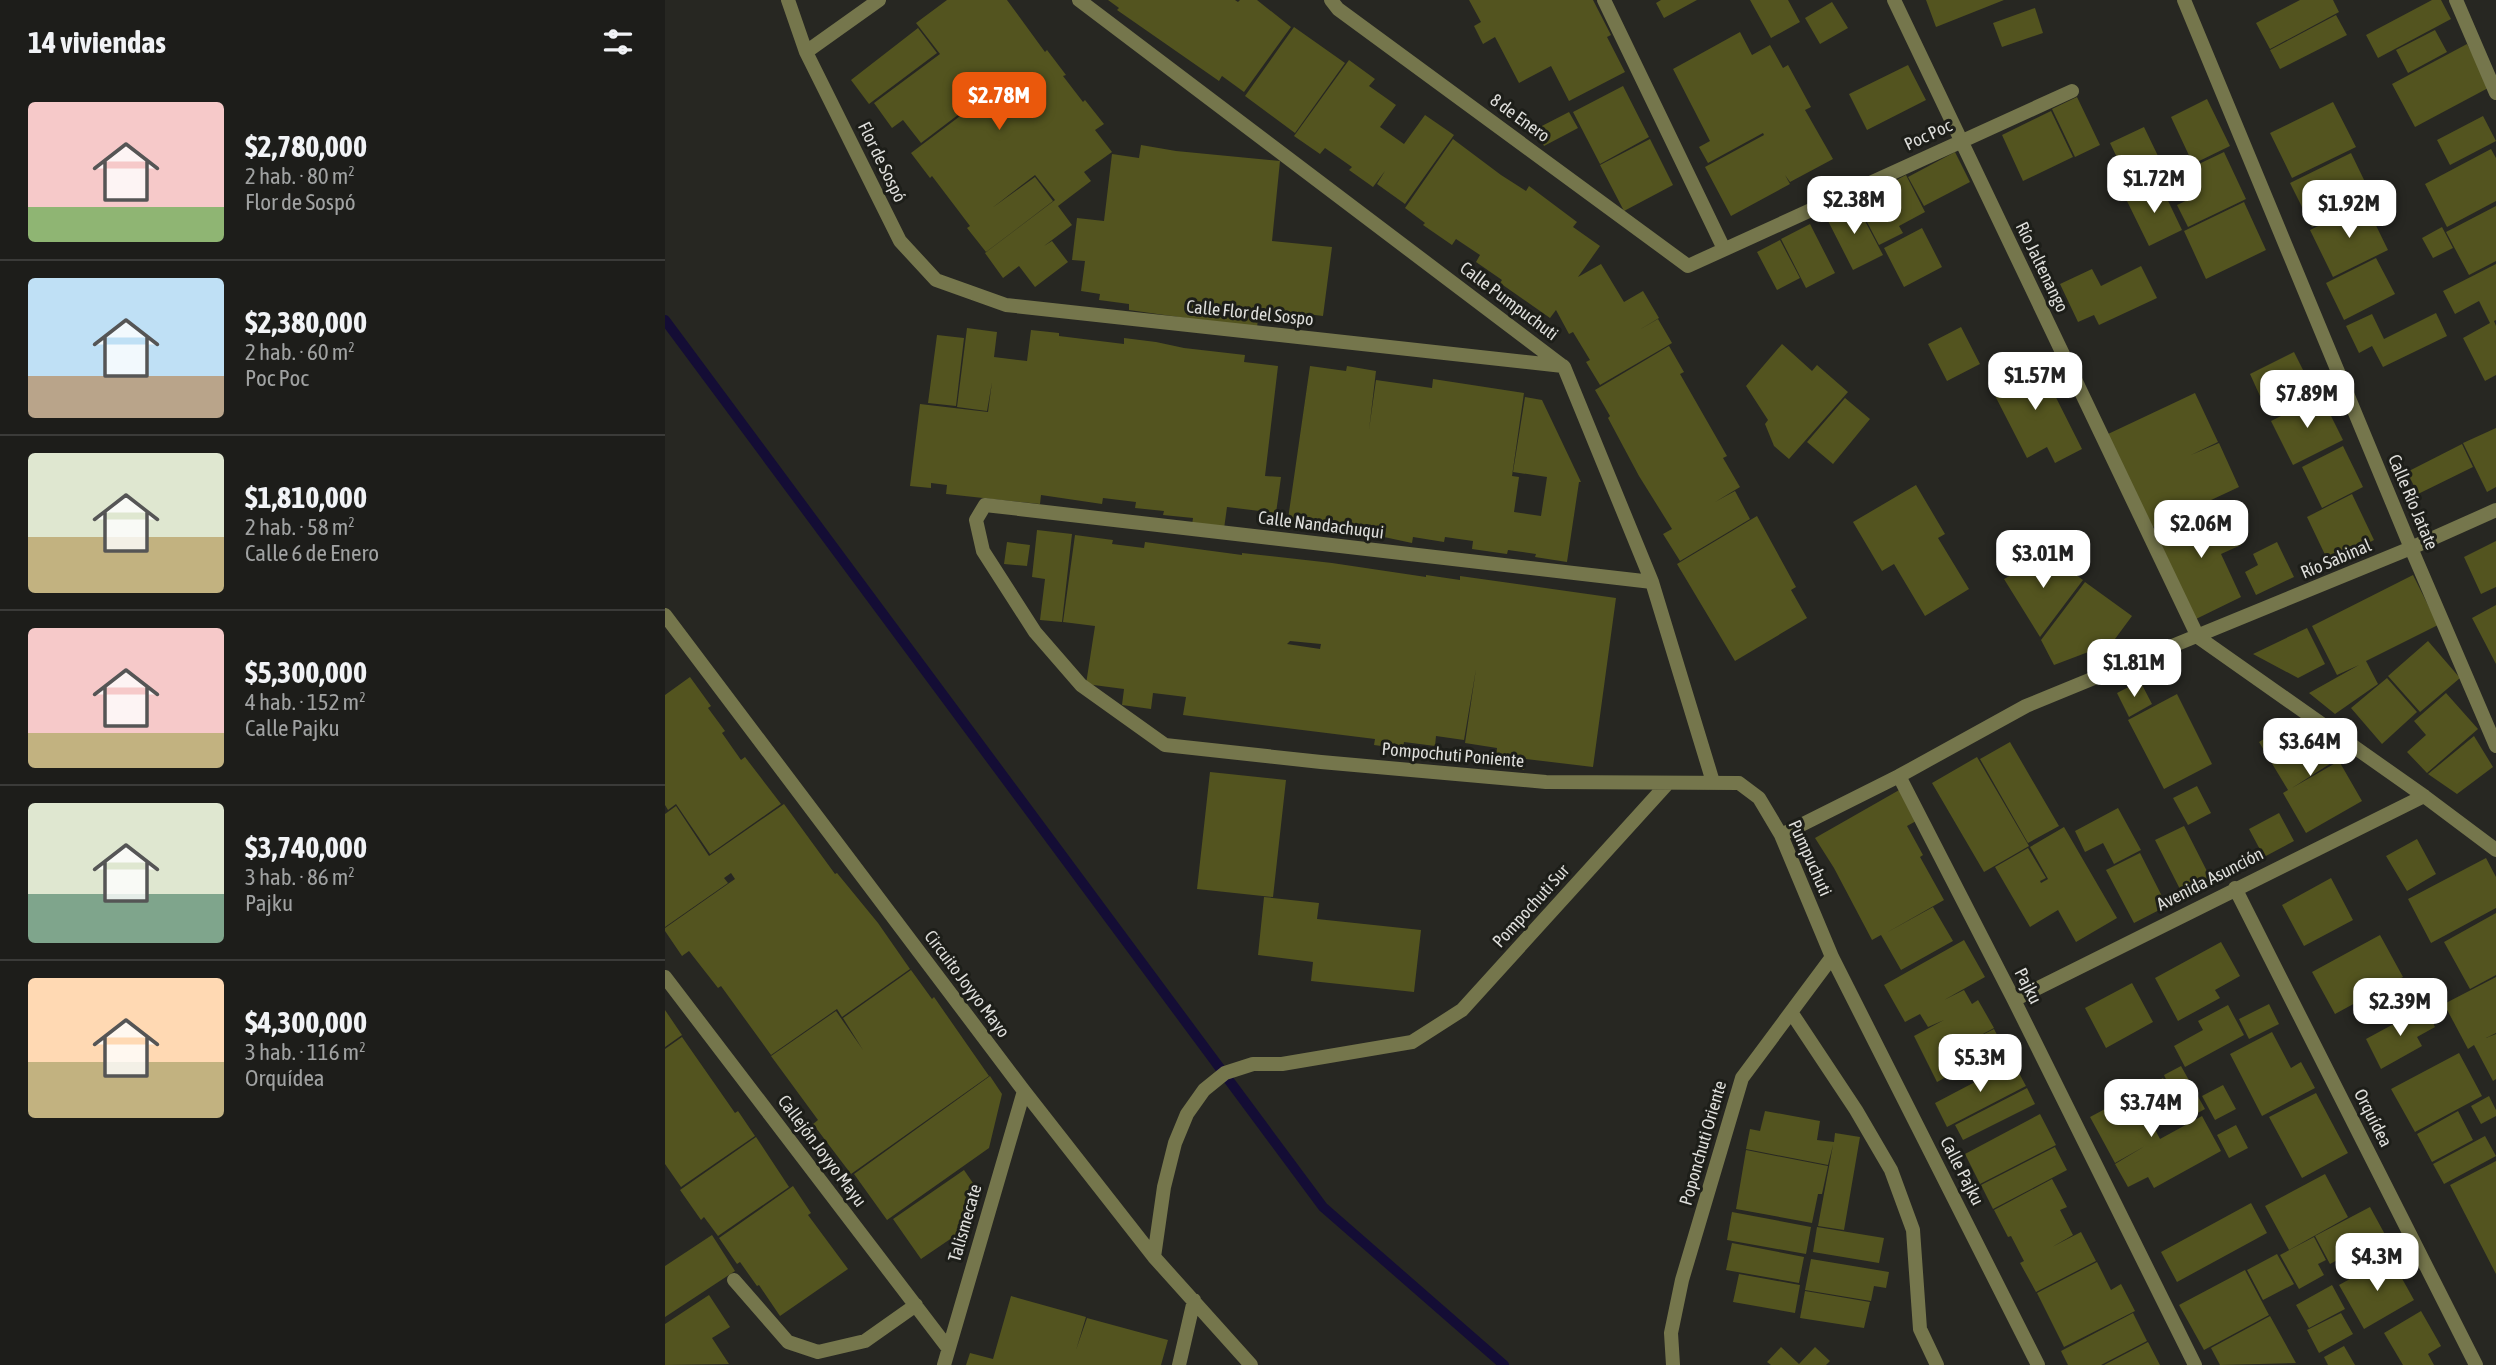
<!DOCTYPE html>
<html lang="es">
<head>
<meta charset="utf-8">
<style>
	:root { --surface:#1d1d1a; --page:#252623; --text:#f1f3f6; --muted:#a0a2a2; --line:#3b3b39; --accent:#ea580c }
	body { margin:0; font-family:"Asap Condensed",sans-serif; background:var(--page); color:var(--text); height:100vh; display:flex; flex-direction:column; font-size:26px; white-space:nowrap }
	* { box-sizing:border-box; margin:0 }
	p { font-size:23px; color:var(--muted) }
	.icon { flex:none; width:38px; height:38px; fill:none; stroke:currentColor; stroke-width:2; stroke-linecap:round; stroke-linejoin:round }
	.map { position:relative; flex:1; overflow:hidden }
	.panel { display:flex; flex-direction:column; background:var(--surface); width:665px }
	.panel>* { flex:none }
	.price { position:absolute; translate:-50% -60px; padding:0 16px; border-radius:14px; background:#fff; color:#222; font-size:23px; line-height:46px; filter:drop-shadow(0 2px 4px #0008) }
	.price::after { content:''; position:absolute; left:50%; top:42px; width:21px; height:16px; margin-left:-10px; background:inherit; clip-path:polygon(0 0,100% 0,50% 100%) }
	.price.selected { background:var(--accent); color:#fff }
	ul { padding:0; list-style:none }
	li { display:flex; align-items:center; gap:21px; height:175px; padding:0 28px }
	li+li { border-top:2px solid var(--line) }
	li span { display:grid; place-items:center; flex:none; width:196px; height:140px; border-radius:7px; color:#555 }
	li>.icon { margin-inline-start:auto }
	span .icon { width:84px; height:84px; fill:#fffc; stroke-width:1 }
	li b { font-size:30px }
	h2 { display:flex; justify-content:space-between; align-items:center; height:84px; padding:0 28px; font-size:30px }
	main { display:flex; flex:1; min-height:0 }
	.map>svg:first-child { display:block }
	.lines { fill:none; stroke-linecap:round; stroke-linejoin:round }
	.stream { stroke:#140d35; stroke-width:10 }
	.building { fill:#53541f; fill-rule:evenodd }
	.minor { stroke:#75764c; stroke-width:14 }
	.labels { text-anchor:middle; stroke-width:6; stroke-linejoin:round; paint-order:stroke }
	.street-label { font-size:18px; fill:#dededb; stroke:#1d1e19 }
</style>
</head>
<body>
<main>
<section class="panel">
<h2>14 viviendas<svg class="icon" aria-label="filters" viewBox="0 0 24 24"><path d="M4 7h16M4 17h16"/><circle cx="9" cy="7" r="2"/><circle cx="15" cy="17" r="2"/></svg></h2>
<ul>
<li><span style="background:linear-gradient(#f6c9c9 75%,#8fb573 0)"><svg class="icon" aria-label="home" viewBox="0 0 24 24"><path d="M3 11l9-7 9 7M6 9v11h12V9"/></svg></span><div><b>$2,780,000</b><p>2 hab. · 80 m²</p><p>Flor de Sospó</p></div></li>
<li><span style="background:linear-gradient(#bfe0f5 70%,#b9a48a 0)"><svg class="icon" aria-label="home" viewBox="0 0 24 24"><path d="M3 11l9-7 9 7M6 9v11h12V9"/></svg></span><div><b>$2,380,000</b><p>2 hab. · 60 m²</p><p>Poc Poc</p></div></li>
<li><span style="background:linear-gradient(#dfe7d0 60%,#c2b280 0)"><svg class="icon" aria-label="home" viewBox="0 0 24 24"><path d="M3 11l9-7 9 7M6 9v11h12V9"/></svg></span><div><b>$1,810,000</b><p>2 hab. · 58 m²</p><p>Calle 6 de Enero</p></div></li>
<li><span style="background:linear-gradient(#f6c9c9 75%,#c2b280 0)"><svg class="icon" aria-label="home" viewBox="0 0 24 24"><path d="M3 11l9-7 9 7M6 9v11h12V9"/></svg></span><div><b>$5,300,000</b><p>4 hab. · 152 m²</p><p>Calle Pajku</p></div></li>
<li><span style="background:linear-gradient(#dfe7d0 65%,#7fa58c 0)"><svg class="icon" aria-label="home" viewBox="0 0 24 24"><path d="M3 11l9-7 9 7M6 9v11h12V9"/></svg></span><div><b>$3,740,000</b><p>3 hab. · 86 m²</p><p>Pajku</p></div></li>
<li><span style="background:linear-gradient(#ffd9b3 60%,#c2b280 0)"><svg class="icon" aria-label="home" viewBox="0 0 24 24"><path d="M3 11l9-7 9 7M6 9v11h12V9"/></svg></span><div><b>$4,300,000</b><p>3 hab. · 116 m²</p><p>Orquídea</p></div></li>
</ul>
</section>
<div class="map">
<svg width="1831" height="1365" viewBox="0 0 1831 1365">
	<rect width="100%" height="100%" fill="#272722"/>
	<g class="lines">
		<path class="stream" d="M0,320L658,1207L839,1365"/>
	</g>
	<path class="building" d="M282,0H342L380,52L382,50L401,75L398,76L418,102L420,100L439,124L430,130L447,152L419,172L426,181L393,206L407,225L379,246L387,241L403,262L370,287L354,266L338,278L320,253L390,200L370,175L327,208L370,177L388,201L321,252L302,228L305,226L267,176L265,178L246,153L311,104L310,102L256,143L238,120L227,128L209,103L275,54L251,23Z
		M443,0H570L573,2L575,0H592L626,27L579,92L557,76L554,81L452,10L454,8Z
		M804,0H928L946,35L942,37L960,72L904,101L886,66L854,83L830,37L818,44L809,26L816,22Z
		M996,0H1032L999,18L991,3Z
		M1085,0H1123L1135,22L1106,38Z
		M1261,0H1339L1271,27Z
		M1635,0H1668L1674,12L1605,49L1591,23Z
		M1767,0H1776L1786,19L1713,58L1701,35Z
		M1167,2L1183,28L1155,44L1140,18Z
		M1370,8L1378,33L1337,47L1328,23Z
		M1671,15L1682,35L1615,69L1605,50Z
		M629,27L680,63L630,133L580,96Z
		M253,28L272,53L204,104L186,80Z
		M1770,30L1782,52L1743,73L1731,50Z
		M1075,32L1087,55L1105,45L1118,68L1123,65L1146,107L1140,110L1168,159L1125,182L1120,175L1125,184L1066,216L1040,167L1099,135L1098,133L1043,163L1034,147L1045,141L1008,69Z
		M1802,44L1825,87L1750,127L1727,84Z
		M684,60L710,79L704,86L731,105L715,127L739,144L760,115L789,135L740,204L712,184L720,171L708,187L684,170L687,167L660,148L655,154L629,136Z
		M1243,65L1261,100L1202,130L1184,94Z
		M958,86L984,137L935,164L908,112Z
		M1412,97L1435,145L1410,157L1387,109Z
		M1542,99L1565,146L1528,164L1506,117Z
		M1668,102L1691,147L1627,178L1605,133Z
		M1386,111L1408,157L1358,181L1337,135Z
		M904,112L913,128L879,146L871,129Z
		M1818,116L1831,141L1785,165L1772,140Z
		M1479,127L1493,156L1459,172L1445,143Z
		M788,139L836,175L861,191L864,186L912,222L908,227L935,246L913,277L936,264L959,302L978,291L994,318L974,330L993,319L1007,343L935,385L921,362L925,360L908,332L904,334L891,310L885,318L835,283L837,280L811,262L815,255L791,239L787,245L758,225L760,223L740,208Z
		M985,139L1008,185L959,211L935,165Z
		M476,145L511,151L615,161L607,241L667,247L658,316L594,308L592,328L464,310V304L434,300L435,294L416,291L420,261L407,260L412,218L439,221L447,154L474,158Z
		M1826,149L1831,158V201L1782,227L1760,184Z
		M1290,152L1305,182L1259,206L1243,177Z
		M1559,152L1581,199L1523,227L1512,205L1529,197L1517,172Z
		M1686,153L1701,184L1686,191L1693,205L1647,227L1625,183Z
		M1241,175L1260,212L1234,226L1238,233L1214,245L1191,201Z
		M1495,184L1517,230L1484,246L1461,199Z
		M1190,202L1218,255L1188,270L1161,217Z
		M1579,202L1601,250L1541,279L1519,231Z
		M1700,203L1723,250L1668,277L1645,230Z
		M1831,206V261L1804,275L1781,232Z
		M1145,224L1170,273L1141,288L1116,239Z
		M1777,227L1788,248L1768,258L1757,238Z
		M1257,228L1277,267L1239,287L1219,248Z
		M1115,240L1135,278L1112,290L1092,252Z
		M1711,258L1730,294L1679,320L1661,283Z
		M1831,264V320L1829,321L1831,326V375L1820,381L1798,338L1825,323L1814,301L1790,314L1778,291Z
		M1476,266L1492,298L1434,325L1429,315L1413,322L1395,284L1427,269L1436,286Z
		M1771,313L1782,336L1718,367L1707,346L1694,353L1681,326L1707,314L1719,339Z
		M1296,327L1315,364L1282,381L1263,344Z
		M302,328L332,332L329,357L362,361L366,330L394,333V336L459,344V338L491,342L519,348L580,355L579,362L613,366L600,476L616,477L611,513L562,507L559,529L527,525L528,518L498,515L499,511L470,508L471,502L438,498L437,504L376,495L375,504L281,494L282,485L266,483V488L245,486L255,404L323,412L327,382L322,411L292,407Z
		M272,335L299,338L291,406L263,403Z
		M1117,344L1147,371L1152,365L1183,392L1124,459L1109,446L1100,424L1103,420L1081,386Z
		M1004,346L1019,372L1015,374L1062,456L1058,458L1075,487L1050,502L1070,491L1085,519L1015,561L998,534L1007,529L974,476L943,418L945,416L930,390Z
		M1629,352L1649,392L1629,402L1620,384L1595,396L1585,374Z
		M1371,358L1417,449L1390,463L1382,447L1362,458L1323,382Z
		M645,366L681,371L682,366L711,371L704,430L711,380L767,388L768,379L859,393L847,476L854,477L849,512L876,516L882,477L848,472L860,397L877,400L916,482H914L902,562L870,557L871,554L843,550L842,554L807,549L808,541L780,537L779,542L748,537L747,543L719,537L622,526Z
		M1530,393L1553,442L1526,455L1554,443L1574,487L1486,528L1443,434Z
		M1656,396L1678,440L1628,465L1606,421Z
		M1180,398L1205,419L1168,464L1142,442Z
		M1831,428V487L1822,492L1798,443Z
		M1797,444L1808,467L1753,494L1742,472Z
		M1678,446L1698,487L1657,508L1637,467Z
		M1251,485L1280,534L1273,538L1304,589L1260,616L1229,564L1217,571L1188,522Z
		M1687,494L1709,540L1664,563L1642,517Z
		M1533,509L1539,522L1560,512L1576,545L1556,554L1576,597L1531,619L1489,530Z
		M1092,516L1131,587L1126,590L1142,618L1070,661L1012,564Z
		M372,530L407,534L397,622L375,620L380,579L367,577Z
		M410,535L448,540L447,544L479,548L480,542L577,555V553L667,563L761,577V575L795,580V576L951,598L928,767L861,759L859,770L830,766L832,748L800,743L811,669L799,740L771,736L770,746L739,742L738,749L709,745L710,739L518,715L521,697L488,693L486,709L457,705L459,689L421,684L430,626L398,622ZM625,641L656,644L655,649L622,644Z
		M1831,541V587L1816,594L1799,557Z
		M342,542L365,545L362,566L339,564Z
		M1612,542L1629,577L1591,595L1580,572L1593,565L1588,554Z
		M1384,555L1418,580L1375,637L1339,579Z
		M1748,575L1773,625L1701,661L1713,684L1670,714L1644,693L1694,665L1672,675L1647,626Z
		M1420,582L1467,616L1447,643L1389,665L1376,640Z
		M1831,605V664L1807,618Z
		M1642,628L1660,664L1633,678L1588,654Z
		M1763,641L1795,678L1755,712L1723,676Z
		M25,677L46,706L43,708L60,731L57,733L76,760L80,757L116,804L45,854L11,804L3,810L0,805V695Z
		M1722,678L1752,712L1717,744L1686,708Z
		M1475,681L1487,704L1464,717L1452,693Z
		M1781,693L1813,729L1762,773L1742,752L1761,735L1749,721Z
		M1512,694L1547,764L1499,789L1463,720Z
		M1623,724L1671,760L1627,788L1674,761L1697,801L1641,833L1618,793L1623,790L1594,742Z
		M1809,736L1828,767L1792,794L1763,774Z
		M1345,742L1394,826L1363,843L1315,759Z
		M1312,757L1364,846L1319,872L1267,783Z
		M545,772L621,780L608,897L532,889Z
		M1532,786L1546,813L1523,825L1508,798Z
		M1236,789L1253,820L1242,826L1258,855L1255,857L1279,900L1221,933L1268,907L1288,941L1236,970L1216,935L1207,940L1169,868L1150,838Z
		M119,804L170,874L172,873L213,923L245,969L177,1017L172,1009L106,1055L56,986L53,988L24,951L17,956L0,931V928L70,879L66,873L59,878L63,883L0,927V814L11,806L44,856Z
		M1453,808L1476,850L1449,864L1438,843L1420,852L1410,831Z
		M1614,813L1629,841L1599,857L1584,829Z
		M1519,826L1548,883L1519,897L1490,840Z
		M1399,827L1452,918L1411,942L1393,910L1365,927L1330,867L1363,848L1381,878L1375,881L1376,883L1383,879L1365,847Z
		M1752,839L1771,874L1742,891L1721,856Z
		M1475,853L1502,906L1469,923L1441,870Z
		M1821,858L1831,877V908L1766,943L1743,899Z
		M1666,878L1688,920L1639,946L1617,905Z
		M599,897L654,903L652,919L756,930L749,992L646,981L648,962L593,955Z
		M1831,913V975L1805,989L1779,942Z
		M1715,935L1738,977L1670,1014L1647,972Z
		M1299,940L1320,977L1279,1000L1299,990L1307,1004L1313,1000L1329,1028L1307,1040L1329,1029L1338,1046L1272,1082L1249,1036L1279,1020L1263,1027L1255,1014L1240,1022L1219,985Z
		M1556,942L1575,976L1550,990L1555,998L1513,1021L1490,978Z
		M246,970L267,999L269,997L324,1076L186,1174L148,1124L153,1120L106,1056L171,1011L198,1050L178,1018Z
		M1831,977V1033L1821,1038L1831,1034V1079L1828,1081L1809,1045L1803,1049L1779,1004Z
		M1467,983L1488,1022L1441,1048L1420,1008Z
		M1723,987L1735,1008L1718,1018L1706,997Z
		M1604,1004L1614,1024L1584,1039L1574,1019Z
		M1563,1005L1579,1035L1520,1067L1509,1046L1538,1030L1533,1021Z
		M1760,1007L1770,1027L1752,1037L1757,1046L1716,1069L1701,1039Z
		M0,1010L17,1035L0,1047Z
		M1607,1032L1626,1068L1636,1062L1650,1088L1597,1116L1565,1054Z
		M17,1037L70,1113L73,1111L90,1136L16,1187L0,1164V1049Z
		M1794,1053L1817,1096L1750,1132L1726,1089Z
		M1348,1062L1361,1086L1282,1127L1270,1103Z
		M1516,1066L1540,1109L1529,1115L1515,1090L1508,1094L1499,1075Z
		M325,1076L337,1094L324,1148L222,1220L189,1174Z
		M1498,1078L1508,1095L1480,1110L1495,1139L1537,1116L1556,1151L1489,1188L1483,1177L1463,1187L1450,1164L1480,1146L1450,1163L1425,1117Z
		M1558,1085L1571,1109L1550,1120L1537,1096Z
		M1362,1088L1370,1104L1298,1140L1290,1125Z
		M1651,1093L1683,1153L1637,1178L1604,1117Z
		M1824,1096L1831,1110V1116L1816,1124L1806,1106Z
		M1100,1111L1155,1121L1152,1140L1169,1142L1170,1133L1195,1137L1179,1230L1153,1226L1168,1145L1163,1165L1081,1149L1085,1129L1095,1131Z
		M1793,1111L1808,1140L1767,1162L1752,1134Z
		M1375,1114L1391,1145L1315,1184L1300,1154Z
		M1571,1125L1583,1148L1564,1158L1552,1135Z
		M1820,1136L1831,1156L1779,1184L1768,1164Z
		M91,1137L124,1187L53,1236L39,1217L36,1220L15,1190Z
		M1390,1147L1402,1170L1328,1209L1316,1185Z
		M1081,1150L1163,1166L1157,1194H1153L1147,1223L1071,1209Z
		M1831,1161V1274L1785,1185Z
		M299,1170L310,1186L300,1229L256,1259L228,1219Z
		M1660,1174L1683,1217L1624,1250L1600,1206Z
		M1387,1179L1402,1207L1395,1210L1408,1235L1387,1247L1416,1232L1431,1261L1371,1292L1355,1263L1359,1261L1346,1236L1343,1237L1329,1210Z
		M128,1186L146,1213L143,1215L183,1269L115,1316L94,1285L92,1286L75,1262L72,1264L54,1238Z
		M1586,1203L1602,1233L1512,1282L1496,1252Z
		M1705,1207L1723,1240L1688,1259L1685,1253L1665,1264L1650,1236Z
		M1067,1212L1146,1227L1141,1254L1062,1240Z
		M1152,1227L1219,1238L1214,1263L1148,1252Z
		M47,1235L70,1271L0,1317V1266Z
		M1649,1237L1661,1260L1653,1264L1659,1275L1634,1289L1615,1255Z
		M1067,1243L1139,1257L1134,1283L1061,1270Z
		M1612,1254L1629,1284L1598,1300L1582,1270Z
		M1725,1257L1749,1300L1699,1329L1674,1285Z
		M1146,1259L1224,1272L1221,1288L1209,1286L1206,1301L1140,1290Z
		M1432,1262L1446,1290L1456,1284L1470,1311L1399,1347L1372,1293Z
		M1580,1270L1604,1315L1539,1350L1514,1305Z
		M1074,1274L1135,1285L1130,1313L1068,1302Z
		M1667,1285L1680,1309L1644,1328L1631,1305Z
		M1140,1291L1205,1302L1199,1328L1135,1318Z
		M44,1295L65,1327L47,1338L64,1364L0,1365V1324Z
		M346,1296L421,1317L411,1350L422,1318L503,1340L496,1365H301L305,1353L328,1359Z
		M1756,1311L1776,1346L1763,1354L1769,1365H1738L1719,1333Z
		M1468,1313L1482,1341L1436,1365H1403L1396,1351Z
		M1676,1313L1688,1334L1654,1353L1642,1330Z
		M1605,1316L1631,1363L1555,1365L1546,1348Z
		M1483,1342L1495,1365H1439Z
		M1679,1346L1690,1365H1663L1659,1357Z
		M1116,1347L1134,1364L1150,1347L1165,1361L1161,1365H1106L1102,1362Z"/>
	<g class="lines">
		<path class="minor" d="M123,0L141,52L235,241L271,280L341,305L898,366
			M414,0L899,367L987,582L1048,782
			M666,0L673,9L1023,266L1407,91
			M939,0L1059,249
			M1229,0L1533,637L1759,796L1831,850
			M1519,0L1746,548L1831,746
			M1791,0L1831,93
			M141,52L214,0
			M987,582L320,505L311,520L318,551L370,632L416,685L500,745L656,762L881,782L1074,783L1094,798L1116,835L1167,957L1373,1365
			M0,615L359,1091L489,1257L586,1365
			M1234,776L1349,1000L1530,1365
			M1116,835L1234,776L1361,706L1746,548L1831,510
			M1570,888L1811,1365
			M0,977L283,1348
			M1349,1000L1759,796
			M1126,1012L1191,1110L1226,1170L1248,1230L1255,1329L1272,1365
			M489,1257L499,1187L510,1143L522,1114L539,1090L560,1073L588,1064H617L747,1042L797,1010L1003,783
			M69,1280L123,1342L153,1352L200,1341L251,1305
			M279,1365L359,1091
			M514,1365L529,1300
			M1008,1365L1006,1333L1017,1280L1077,1078L1167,957"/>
	</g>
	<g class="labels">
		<g class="street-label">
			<text transform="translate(855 118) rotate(36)" y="6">8 de Enero</text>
			<text transform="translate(1263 135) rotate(-25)" y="6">Poc Poc</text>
			<text transform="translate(217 162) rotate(64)" y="6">Flor de Sospó</text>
			<text transform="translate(1377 267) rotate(64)" y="6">Río Jaltenango</text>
			<text transform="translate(844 301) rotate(37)" y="6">Calle Pumpuchuti</text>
			<text transform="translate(585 313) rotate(6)" y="6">Calle Flor del Sospo</text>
			<text transform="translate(1748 502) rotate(67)" y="6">Calle Río Jatate</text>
			<text transform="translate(656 525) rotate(7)" y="6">Calle Nandachuqui</text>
			<text transform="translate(1671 559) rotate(-23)" y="6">Río Sabinal</text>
			<text transform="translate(788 755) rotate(5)" y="6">Pompochuti Poniente</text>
			<text transform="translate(1145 858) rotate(66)" y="6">Pumpuchuti</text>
			<text transform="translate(1545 879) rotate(-27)" y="6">Avenida Asunción</text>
			<text transform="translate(866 906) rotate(-48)" y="6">Pompochuti Sur</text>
			<text transform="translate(302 984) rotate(53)" y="6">Circuito Joyyo Mayo</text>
			<text transform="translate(1363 986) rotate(63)" y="6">Pajku</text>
			<text transform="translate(1708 1118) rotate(63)" y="6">Orquídea</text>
			<text transform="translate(1038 1143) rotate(-74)" y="6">Poponchuti Oriente</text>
			<text transform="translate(157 1151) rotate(53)" y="6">Callejón Joyyo Mayu</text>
			<text transform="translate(1297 1171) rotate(63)" y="6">Calle Pajku</text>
			<text transform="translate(300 1223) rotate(-74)" y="6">Talismecate</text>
		</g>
	</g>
</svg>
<b class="price selected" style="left:334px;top:132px">$2.78M</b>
<b class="price" style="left:1489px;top:215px">$1.72M</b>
<b class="price" style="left:1189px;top:236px">$2.38M</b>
<b class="price" style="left:1684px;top:240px">$1.92M</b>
<b class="price" style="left:1370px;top:412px">$1.57M</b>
<b class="price" style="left:1642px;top:430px">$7.89M</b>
<b class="price" style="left:1536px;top:560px">$2.06M</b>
<b class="price" style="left:1378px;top:590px">$3.01M</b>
<b class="price" style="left:1469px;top:699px">$1.81M</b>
<b class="price" style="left:1645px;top:778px">$3.64M</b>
<b class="price" style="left:1735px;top:1038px">$2.39M</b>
<b class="price" style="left:1315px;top:1094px">$5.3M</b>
<b class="price" style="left:1486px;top:1139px">$3.74M</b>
<b class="price" style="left:1712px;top:1293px">$4.3M</b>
</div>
</main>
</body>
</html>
